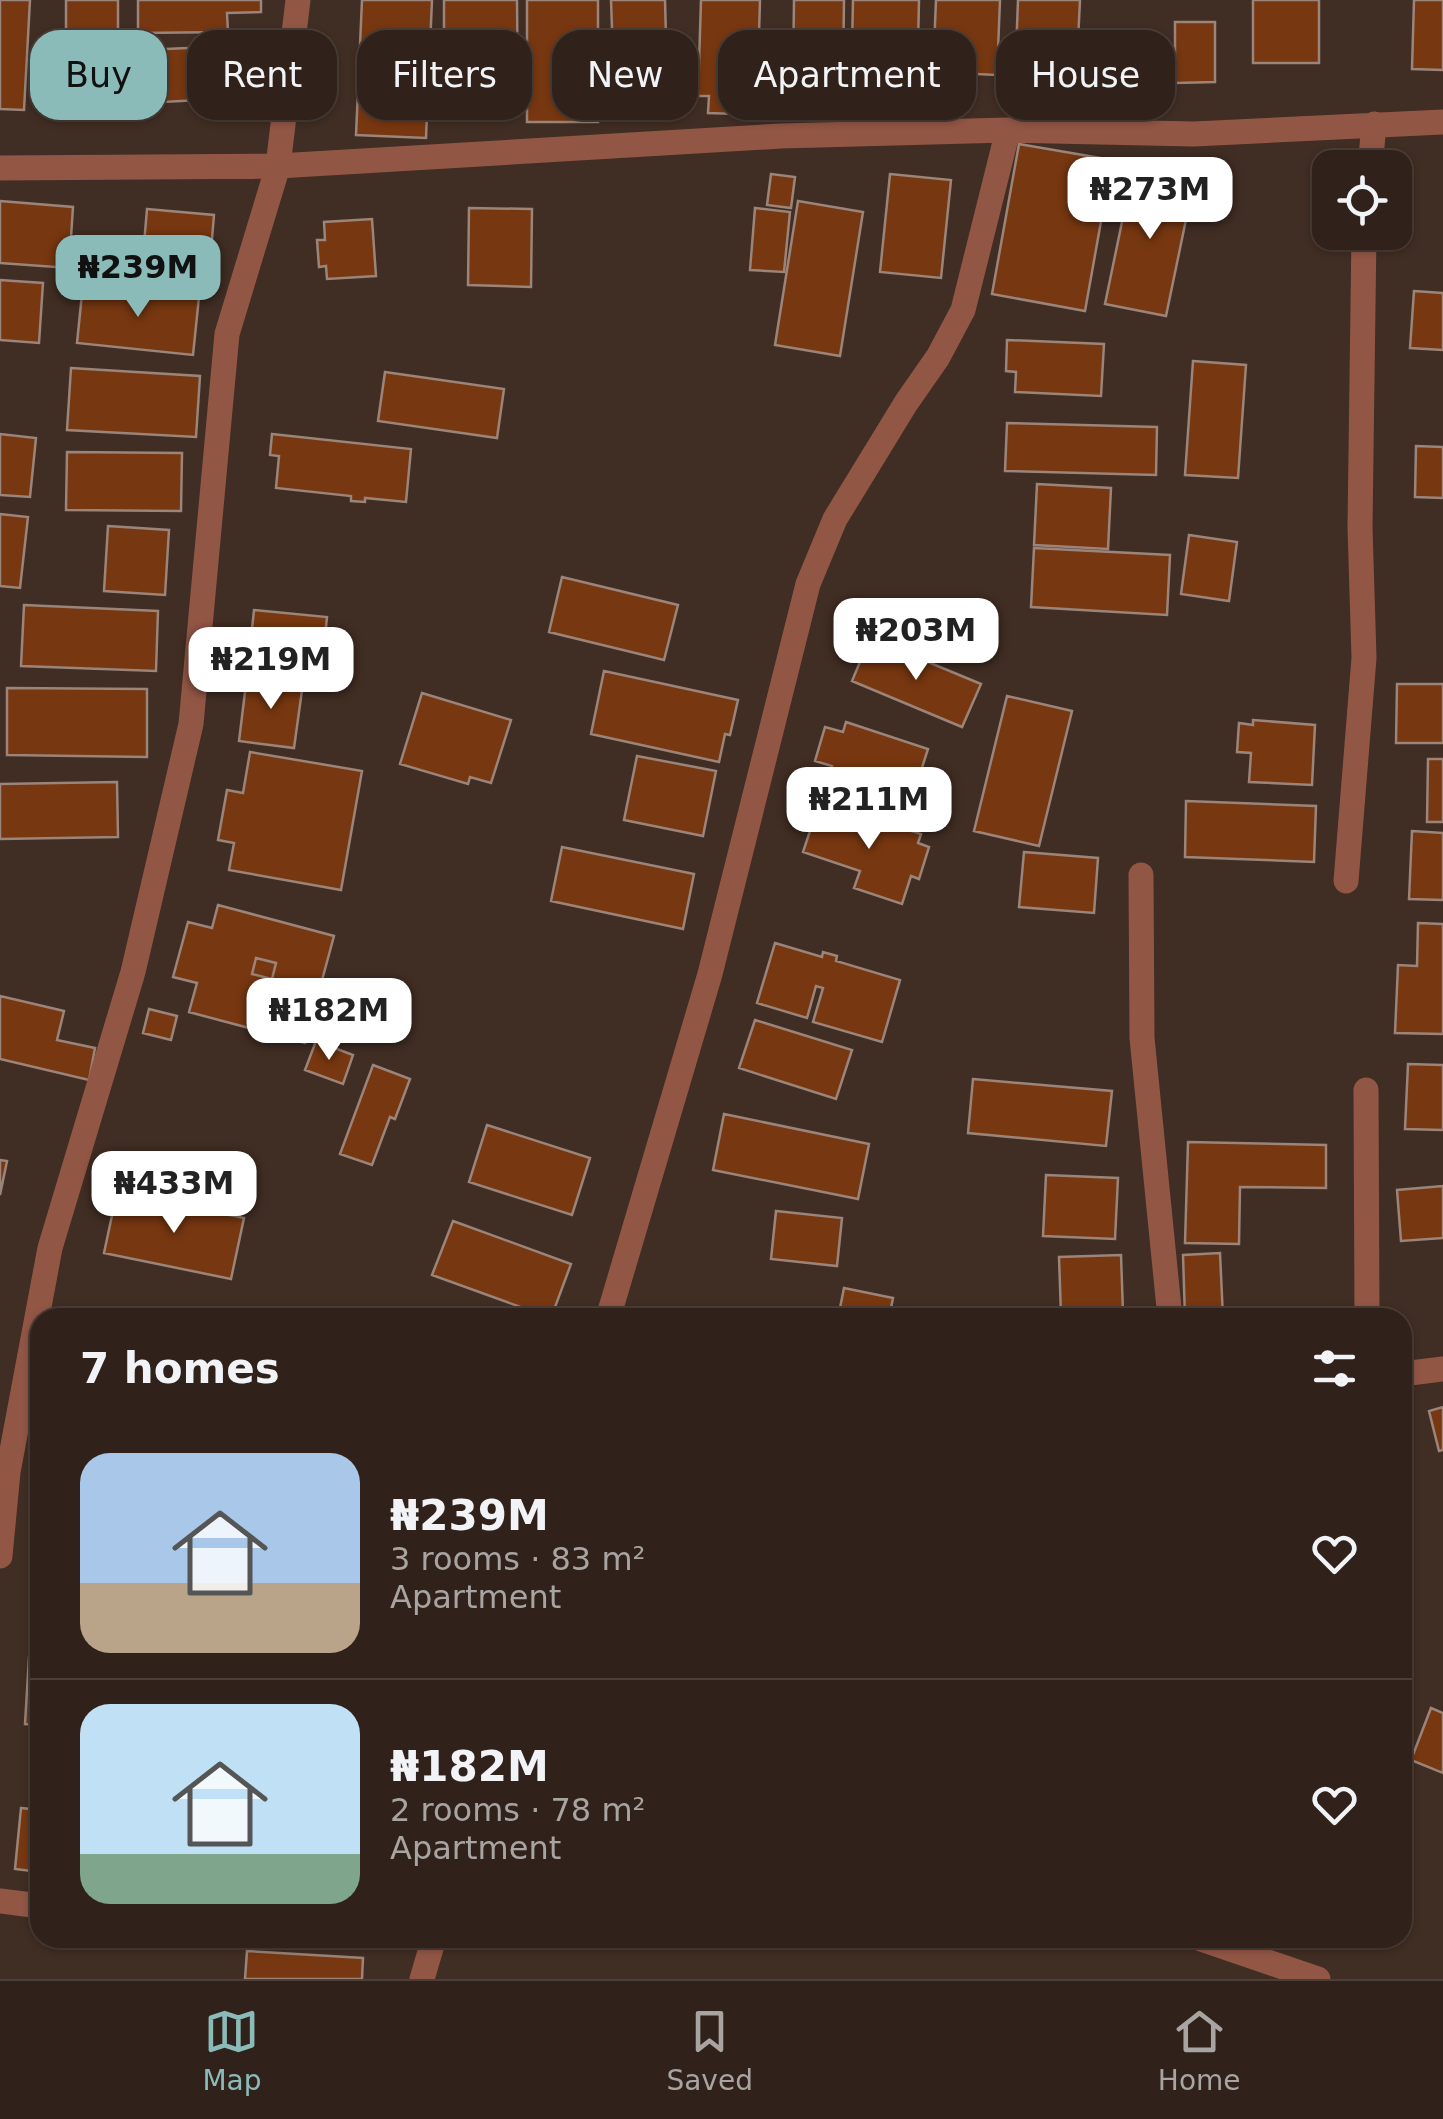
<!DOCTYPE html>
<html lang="en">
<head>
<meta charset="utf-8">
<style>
	:root { --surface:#30221a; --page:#382a23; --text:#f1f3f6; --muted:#a8a4a2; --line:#4b3f39; --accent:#8bbbb9 }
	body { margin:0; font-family:"DejaVu Sans",sans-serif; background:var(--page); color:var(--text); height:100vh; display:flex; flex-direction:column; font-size:38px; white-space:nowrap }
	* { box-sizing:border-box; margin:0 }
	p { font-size:32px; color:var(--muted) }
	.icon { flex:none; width:55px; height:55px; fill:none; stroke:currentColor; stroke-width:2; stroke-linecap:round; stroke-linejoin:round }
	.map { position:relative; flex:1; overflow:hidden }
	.details { position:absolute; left:30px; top:1308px; width:1382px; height:640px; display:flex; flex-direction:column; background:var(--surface); border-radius:30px; box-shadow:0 2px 8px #0004,0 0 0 2px var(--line) }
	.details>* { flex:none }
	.guide { position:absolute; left:30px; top:30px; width:1385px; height:90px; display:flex; gap:20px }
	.controls { position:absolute; left:1312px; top:150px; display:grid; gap:20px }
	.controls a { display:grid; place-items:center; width:100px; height:100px; border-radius:20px; background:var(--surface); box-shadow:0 2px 8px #0004,0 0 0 2px var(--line); font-size:50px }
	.price { position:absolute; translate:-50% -85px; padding:0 22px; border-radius:20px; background:#fff; color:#222; font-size:32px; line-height:65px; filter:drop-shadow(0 2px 5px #0008) }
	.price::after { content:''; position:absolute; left:50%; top:60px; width:30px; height:22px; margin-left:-15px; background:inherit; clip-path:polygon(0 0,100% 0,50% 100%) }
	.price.on { background:var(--accent); color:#111 }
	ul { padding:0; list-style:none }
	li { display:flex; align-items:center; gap:30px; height:250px; padding:0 50px }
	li+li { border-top:2px solid var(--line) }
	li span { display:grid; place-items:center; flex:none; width:280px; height:200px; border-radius:30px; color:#555 }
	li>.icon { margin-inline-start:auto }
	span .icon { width:120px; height:120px; fill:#fffc; stroke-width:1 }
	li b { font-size:42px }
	h2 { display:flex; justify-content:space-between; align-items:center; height:120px; padding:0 50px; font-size:42px }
	.tag { padding:0 35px; border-radius:30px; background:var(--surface); box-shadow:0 2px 8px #0004,0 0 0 2px var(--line); font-size:35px; line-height:90px }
	.tag.on { background:var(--accent); color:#111 }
	.dock { display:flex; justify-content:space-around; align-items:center; height:140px; border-top:2px solid var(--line); background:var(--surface); font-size:28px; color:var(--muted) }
	.dock a { display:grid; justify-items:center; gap:5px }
	.dock .on { color:var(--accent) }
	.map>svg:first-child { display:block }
	.building { fill:#773710; stroke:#9b8479; stroke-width:2.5; fill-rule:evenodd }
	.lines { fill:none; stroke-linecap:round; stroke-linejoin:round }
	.street { stroke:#925645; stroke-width:25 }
</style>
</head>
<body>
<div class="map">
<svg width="1443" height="1979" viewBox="0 0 1443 1979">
	<rect width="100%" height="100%" fill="#402d23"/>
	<path class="building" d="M0,0H30L24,110L0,109Z
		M66,0H118V108H66Z
		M138,0H261V12L227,13L228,32L138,33Z
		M362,0H432L426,138L356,135Z
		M444,0H517L518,112H444Z
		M527,0H598V122H527Z
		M611,0H665L668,112L615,114Z
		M701,0H760L757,104L737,103V114L708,113L709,96H698Z
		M794,0H844L843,75L828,76L827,86H803V75H793Z
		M853,0H919L917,93L851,92Z
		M936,0H1000L997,75L933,72Z
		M1018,0H1080L1076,82L1015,79Z
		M1253,0H1319V63H1253Z
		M1414,0H1443V70L1412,69Z
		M1175,22H1215V82L1175,83Z
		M233,46L235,98L145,103L143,50Z
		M1019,144L1112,160L1085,311L992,294Z
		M1133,169L1194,181L1166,316L1105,304Z
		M771,174L795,177L791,208L767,205Z
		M890,174L951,180L941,278L880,272Z
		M0,201L73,207L69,268L0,263Z
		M798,201L863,212L840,356L775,345Z
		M469,208L532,209L531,287L468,285Z
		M755,208L790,212L784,272L750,270Z
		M147,209L214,215L209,275L142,268Z
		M372,219L376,276L327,279L326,266L319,267L317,240H325L324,222Z
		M0,280L43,283L39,343L0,340Z
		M83,284L199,297L193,355L77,343Z
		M1414,291L1443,293V350L1410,348Z
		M1007,340L1104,344L1101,396L1015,392L1016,372L1006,371Z
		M1193,361L1246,365L1238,478L1185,475Z
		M71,368L200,376L196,437L67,430Z
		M385,372L504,389L497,438L378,421Z
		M1007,423L1157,427L1156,475L1005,471Z
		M0,434L36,438L30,497L0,495Z
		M272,434L411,449L406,502L365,498V502L351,501V496L276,488L279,456L270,455Z
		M1416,446L1443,447V498L1415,497Z
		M67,452L182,453L181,511L66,510Z
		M1037,484L1111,488L1108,549L1034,545Z
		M0,514L28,517L20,588L0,586Z
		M108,526L169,530L165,595L104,591Z
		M1189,535L1237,542L1229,601L1181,594Z
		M1034,548L1170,555L1167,615L1031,607Z
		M562,577L678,605L664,660L549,632Z
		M24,605L158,611L156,671L21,666Z
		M254,610L327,617L322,665L249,657Z
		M870,638L981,684L962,727L852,681Z
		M604,671L738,700L730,735L725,734L719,762L591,734Z
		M247,676L303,683L294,748L239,741Z
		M1397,684H1443V743H1396Z
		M7,688L147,689V757L7,755Z
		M422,693L511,720L491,783L470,777L468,784L400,764Z
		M1007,696L1072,711L1039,846L974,831Z
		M1253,720L1315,725L1312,785L1249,782L1251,753L1237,752L1239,723L1253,725Z
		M846,722L928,749L909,808L827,781L832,766L815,761L825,727L843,732Z
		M250,752L362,771L341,890L229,870L234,843L218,840L227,790L243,793Z
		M637,756L716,771L703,836L624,820Z
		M1428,759H1443V822H1427Z
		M117,782L118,837L0,839V784Z
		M1186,801L1316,806L1314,862L1185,857Z
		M835,806L921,834L918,843L929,847L919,879L911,876L902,904L854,888L860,871L803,852L815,816L830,821Z
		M1412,831L1443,833V900L1409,899Z
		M562,847L694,874L683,929L551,901Z
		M1024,852L1098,858L1094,913L1019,907Z
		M218,905L334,936L305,1043L189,1012L197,983L173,977L188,922L212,928ZM256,958L276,963L272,979L252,974Z
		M1418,923L1443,924V1034L1395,1033L1398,965L1417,966Z
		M775,943L822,957L823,952L837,956L836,961L900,980L882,1042L813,1022L823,988L816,986L807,1018L757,1003Z
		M256,958L276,963L272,979L252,974Z
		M0,996L64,1011L57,1040L95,1048L89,1080L0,1059Z
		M149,1009L177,1016L171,1040L143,1033Z
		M755,1020L852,1050L836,1099L739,1068Z
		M316,1041L353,1055L343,1084L305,1070Z
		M1408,1064L1443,1065V1130L1405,1129Z
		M373,1065L410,1079L395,1119L390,1117L372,1165L340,1154Z
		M973,1079L1112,1091L1106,1146L968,1133Z
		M724,1114L869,1144L858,1199L713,1170Z
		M487,1125L590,1158L572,1215L469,1182Z
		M1188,1142L1326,1145V1188L1240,1187L1239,1244L1185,1243Z
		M0,1160L7,1161L0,1195Z
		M1046,1175L1118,1178L1115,1239L1043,1236Z
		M1443,1186V1238L1401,1241L1397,1190Z
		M117,1192L244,1218L231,1279L104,1253Z
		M776,1211L842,1218L837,1266L771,1259Z
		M453,1221L571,1264L551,1318L432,1275Z
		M1220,1253L1223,1318H1185L1183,1255Z
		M1121,1255L1123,1313L1061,1315L1059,1257Z
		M844,1288L893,1298L889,1318H838Z
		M1443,1407V1450L1439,1451L1429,1411Z
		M29,1657L40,1658V1725L25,1724Z
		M1431,1708L1443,1713V1773L1411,1760Z
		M21,1808L40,1810V1872L15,1869Z
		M855,1938H878L875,1948L854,1941Z
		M247,1951L363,1958L362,1979H245Z"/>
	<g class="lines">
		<path class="street" d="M0,168L278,166L781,136L1008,130L1194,134L1443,122
			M1370,168L1374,124
			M1141,875L1142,1038L1170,1318
			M1346,881L1364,658L1360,527L1364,232
			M1366,1090L1367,1318
			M608,1318L710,974L808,584L835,519L906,403L938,357L963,310L1008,130
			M1402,1374L1443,1369
			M0,1556L8,1472L50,1248L133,972L191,724L227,334L278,166L298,0
			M0,1901L40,1906
			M1198,1938L1318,1979
			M422,1979L434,1938"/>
	</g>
</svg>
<div class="controls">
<a><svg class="icon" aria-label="locate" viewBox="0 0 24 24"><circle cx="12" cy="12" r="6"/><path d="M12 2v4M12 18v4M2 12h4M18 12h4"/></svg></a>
</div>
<b class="price" style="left:1150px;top:242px">₦273M</b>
<b class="price on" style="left:138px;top:320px">₦239M</b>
<b class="price" style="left:916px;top:683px">₦203M</b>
<b class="price" style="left:271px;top:712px">₦219M</b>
<b class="price" style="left:869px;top:852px">₦211M</b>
<b class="price" style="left:329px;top:1063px">₦182M</b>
<b class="price" style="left:174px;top:1236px">₦433M</b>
<div class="guide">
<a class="tag on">Buy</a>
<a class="tag">Rent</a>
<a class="tag">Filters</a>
<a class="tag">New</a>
<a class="tag">Apartment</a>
<a class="tag">House</a>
</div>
<section class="details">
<h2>7 homes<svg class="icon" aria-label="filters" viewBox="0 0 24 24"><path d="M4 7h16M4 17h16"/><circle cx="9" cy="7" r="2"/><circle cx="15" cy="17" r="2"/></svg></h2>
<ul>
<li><span style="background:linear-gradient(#a9c7e8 65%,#b9a48a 0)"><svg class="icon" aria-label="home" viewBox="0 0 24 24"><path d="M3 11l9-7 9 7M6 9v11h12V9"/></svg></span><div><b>₦239M</b><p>3 rooms · 83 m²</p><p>Apartment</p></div><svg class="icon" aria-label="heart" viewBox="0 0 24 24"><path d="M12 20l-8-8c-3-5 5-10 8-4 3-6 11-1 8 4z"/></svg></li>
<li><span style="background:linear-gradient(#bfe0f5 75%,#7fa58c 0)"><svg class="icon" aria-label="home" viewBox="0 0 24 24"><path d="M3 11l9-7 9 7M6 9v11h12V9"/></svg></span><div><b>₦182M</b><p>2 rooms · 78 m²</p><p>Apartment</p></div><svg class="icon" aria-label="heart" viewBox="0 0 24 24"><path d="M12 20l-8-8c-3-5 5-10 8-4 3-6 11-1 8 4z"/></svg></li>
</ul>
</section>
</div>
<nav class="dock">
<a class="on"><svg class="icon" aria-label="map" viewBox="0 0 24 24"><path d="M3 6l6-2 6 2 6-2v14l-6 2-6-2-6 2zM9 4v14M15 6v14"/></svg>Map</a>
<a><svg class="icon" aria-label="saved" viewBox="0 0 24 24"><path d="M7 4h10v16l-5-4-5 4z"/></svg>Saved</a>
<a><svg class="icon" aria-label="home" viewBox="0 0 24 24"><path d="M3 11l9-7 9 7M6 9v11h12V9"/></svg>Home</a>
</nav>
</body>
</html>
